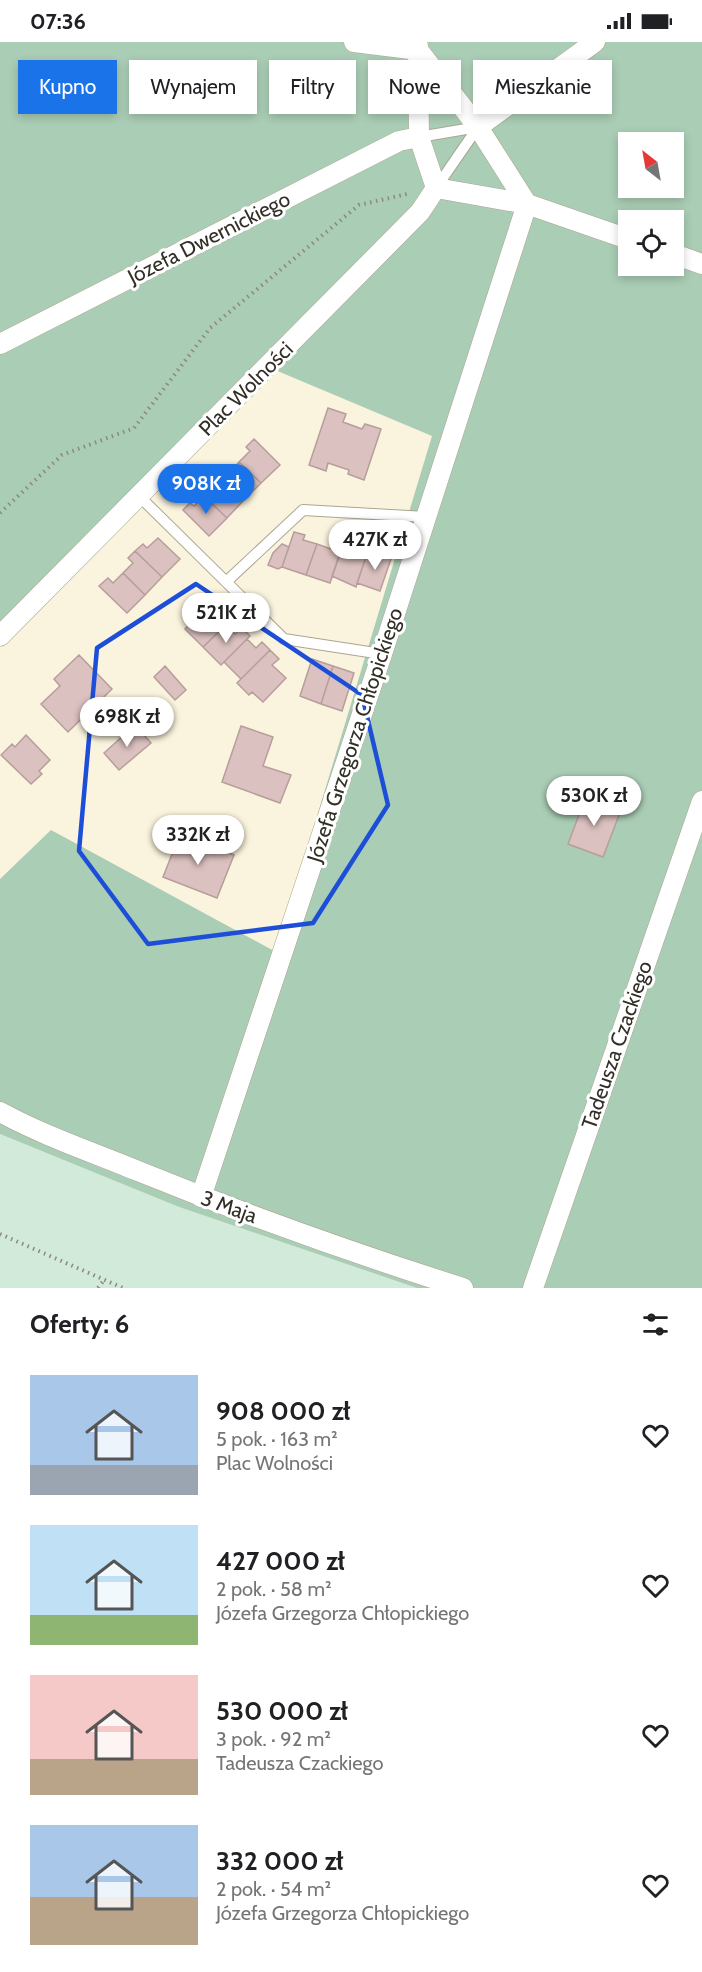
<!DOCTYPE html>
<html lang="pl">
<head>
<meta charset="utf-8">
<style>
	:root { --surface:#fff; --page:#f6f6f6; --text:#202124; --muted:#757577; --accent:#1a73e8 }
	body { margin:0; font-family:Cabin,sans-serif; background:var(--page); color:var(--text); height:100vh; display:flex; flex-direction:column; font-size:22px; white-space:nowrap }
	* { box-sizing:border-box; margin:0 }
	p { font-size:20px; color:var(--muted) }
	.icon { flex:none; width:33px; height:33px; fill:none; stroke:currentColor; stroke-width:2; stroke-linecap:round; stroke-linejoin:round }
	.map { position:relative; height:1246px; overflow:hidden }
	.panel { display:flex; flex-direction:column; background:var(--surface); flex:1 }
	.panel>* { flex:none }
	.guide { position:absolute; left:18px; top:18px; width:666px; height:54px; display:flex; gap:12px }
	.needle { width:39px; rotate:329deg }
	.buttons { position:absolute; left:618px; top:90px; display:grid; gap:12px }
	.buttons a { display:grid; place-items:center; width:66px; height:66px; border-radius:0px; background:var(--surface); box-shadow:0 3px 9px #0003; font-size:30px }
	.price { position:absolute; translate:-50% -51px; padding:0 14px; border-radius:21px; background:#fff; color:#222; font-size:20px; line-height:39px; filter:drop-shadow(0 2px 3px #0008) }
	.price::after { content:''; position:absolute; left:50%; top:36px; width:18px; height:14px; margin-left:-9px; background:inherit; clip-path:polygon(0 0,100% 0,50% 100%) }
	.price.selected { background:var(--accent); color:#fff }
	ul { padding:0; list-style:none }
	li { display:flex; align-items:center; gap:18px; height:150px; padding:0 30px }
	li span { display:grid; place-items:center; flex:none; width:168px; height:120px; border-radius:0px; color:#555 }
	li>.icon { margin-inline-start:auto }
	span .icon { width:72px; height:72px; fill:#fffc; stroke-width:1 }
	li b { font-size:26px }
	h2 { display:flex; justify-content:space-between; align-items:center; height:72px; padding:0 30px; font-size:26px }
	.tag { padding:0 21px; border-radius:0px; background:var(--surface); box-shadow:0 3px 9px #0003; font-size:21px; line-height:54px }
	.tag.selected { background:var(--accent); color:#fff }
	.status { display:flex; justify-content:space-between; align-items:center; height:42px; padding:0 30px; background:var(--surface); direction:ltr }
	.status svg { height:16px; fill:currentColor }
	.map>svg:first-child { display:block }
	.green { fill:#d2eada }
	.forest { fill:#aacdb5; fill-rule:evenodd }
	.building { fill:#dbc1bf; stroke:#b79d9b; stroke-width:1.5 }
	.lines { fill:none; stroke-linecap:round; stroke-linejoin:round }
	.lane-casing { stroke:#aca691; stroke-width:12 }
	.street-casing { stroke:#aca691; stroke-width:21 }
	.path { stroke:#8e8a7b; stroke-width:4; stroke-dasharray:1.5 4.5; stroke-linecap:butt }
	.lane { stroke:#fff; stroke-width:10 }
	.street { stroke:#fff; stroke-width:20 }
	.marked { fill:none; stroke:#1d4ed8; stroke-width:4.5; stroke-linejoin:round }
	.labels { text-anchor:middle; stroke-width:6; stroke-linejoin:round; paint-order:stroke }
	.street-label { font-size:21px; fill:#322f27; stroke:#fff }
</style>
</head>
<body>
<div class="status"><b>07:36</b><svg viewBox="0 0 49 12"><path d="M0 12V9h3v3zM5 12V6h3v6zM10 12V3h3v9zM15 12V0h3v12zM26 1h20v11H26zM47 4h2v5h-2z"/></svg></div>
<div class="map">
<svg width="702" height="1246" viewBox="0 0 702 1246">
	<rect width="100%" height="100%" fill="#faf3dd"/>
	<path class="green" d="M0,1092L179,1165L417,1246H0Z"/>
	<path class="forest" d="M0,0H702V1246H417L179,1165L0,1092V837L51,788L276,910L432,394L268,325L0,594ZM628,100H674V146H628ZM628,178H674V224H628Z"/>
	<path class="building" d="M328,366L346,372L343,380L362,387L365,382L381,387L364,438L348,432L349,428L328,421L326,429L309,423Z
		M254,397L280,423L261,441L239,420L250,409L246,405Z
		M239,420L261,441L243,459L217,432L224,425L229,431Z
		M217,432L243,459L227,476L204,454L214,444L210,440Z
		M204,454L227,476L209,494L183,468L190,461L194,464Z
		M294,490L305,493L303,498L317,502L306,533L282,525Z
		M158,496L180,517L162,535L135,509L143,502L147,506Z
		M282,502L289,505L282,525L278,527L268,523L273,511Z
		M317,502L331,507L332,503L342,506L330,541L306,533Z
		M341,508L355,513L357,508L367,512L356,545L332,534Z
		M135,509L162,535L145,553L123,531L133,521L128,516Z
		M381,510L392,514L380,549L357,541L367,512L379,516Z
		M123,531L145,553L127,571L99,544L108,536L113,541Z
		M211,560L220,569L216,572L226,583L203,605L185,587Z
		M226,583L235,592L242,586L250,594L221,623L203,605Z
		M247,597L256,606L262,600L270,608L241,637L224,620Z
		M270,608L279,617L272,623L286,636L263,660L252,650L249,653L237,641Z
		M79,613L112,647L68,690L41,662L60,644L54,637Z
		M312,617L333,624L321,662L300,654Z
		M165,624L186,648L175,658L154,635Z
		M333,624L354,631L342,669L321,662Z
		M135,683L151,701L119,728L104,711Z
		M241,684L273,695L263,724L291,733L280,761L222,740Z
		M26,693L50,718L39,729L42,732L31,742L1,713L12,702L15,705Z
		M586,754L621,768L603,815L568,802Z
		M180,792L234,813L217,856L163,835Z"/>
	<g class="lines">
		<defs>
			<path id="lane" d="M419,95L478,85
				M436,146L478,85
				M140,455L284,597L382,612
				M226,540L303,468L426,475"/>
			<path id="street" d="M354,0L418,8L478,85L527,162
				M418,4L419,95L436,146
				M478,85L595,0
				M436,146L527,162L628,197
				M674,212L702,222
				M0,302L399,99L419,95
				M0,594L420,170L436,146
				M0,1070C44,1094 92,1110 138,1129C244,1172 353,1211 463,1246
				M201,1155L382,612L527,162
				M533,1246L702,759"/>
		</defs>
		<use href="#lane" class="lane-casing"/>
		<use href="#street" class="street-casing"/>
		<path class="path" d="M0,471L62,413L134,386L210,286L359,163L407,152
			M0,1192L123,1246
			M98,1246L104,1238"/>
		<use href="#lane" class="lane"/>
		<use href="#street" class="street"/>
	</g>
	<path class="marked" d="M196,542L362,653L388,763L313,881L148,902L79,809L97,606Z"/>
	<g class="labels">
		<g class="street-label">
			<text transform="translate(209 196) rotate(-27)" y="7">Józefa Dwernickiego</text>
			<text transform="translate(246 347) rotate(-45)" y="7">Plac Wolności</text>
			<text transform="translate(355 693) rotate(-72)" y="7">Józefa Grzegorza Chłopickiego</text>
			<text transform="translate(617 1003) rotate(-71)" y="7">Tadeusza Czackiego</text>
			<text transform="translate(229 1165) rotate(20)" y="7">3 Maja</text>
		</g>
	</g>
</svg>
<div class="buttons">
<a><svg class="needle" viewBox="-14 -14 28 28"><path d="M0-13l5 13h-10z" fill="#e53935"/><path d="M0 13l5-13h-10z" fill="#757577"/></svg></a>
<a><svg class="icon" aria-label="locate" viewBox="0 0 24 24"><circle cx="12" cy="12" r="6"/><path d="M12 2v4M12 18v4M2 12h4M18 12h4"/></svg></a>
</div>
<b class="price selected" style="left:206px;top:473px">908K zł</b>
<b class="price" style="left:375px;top:529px">427K zł</b>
<b class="price" style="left:226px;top:602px">521K zł</b>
<b class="price" style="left:127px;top:706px">698K zł</b>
<b class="price" style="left:594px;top:785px">530K zł</b>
<b class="price" style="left:198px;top:824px">332K zł</b>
<div class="guide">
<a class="tag selected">Kupno</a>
<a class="tag">Wynajem</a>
<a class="tag">Filtry</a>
<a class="tag">Nowe</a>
<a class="tag">Mieszkanie</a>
</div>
</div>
<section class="panel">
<h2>Oferty: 6<svg class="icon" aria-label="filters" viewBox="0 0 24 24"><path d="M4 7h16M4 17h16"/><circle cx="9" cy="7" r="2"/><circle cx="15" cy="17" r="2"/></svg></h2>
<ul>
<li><span style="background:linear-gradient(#a9c7e8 75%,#9aa5b1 0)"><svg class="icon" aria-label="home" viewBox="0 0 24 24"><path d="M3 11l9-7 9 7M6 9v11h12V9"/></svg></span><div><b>908 000 zł</b><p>5 pok. · 163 m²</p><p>Plac Wolności</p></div><svg class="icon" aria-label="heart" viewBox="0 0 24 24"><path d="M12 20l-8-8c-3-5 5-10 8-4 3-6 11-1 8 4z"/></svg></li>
<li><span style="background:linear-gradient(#bfe0f5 75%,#8fb573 0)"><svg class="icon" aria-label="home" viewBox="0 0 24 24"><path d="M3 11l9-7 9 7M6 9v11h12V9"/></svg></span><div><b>427 000 zł</b><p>2 pok. · 58 m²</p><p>Józefa Grzegorza Chłopickiego</p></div><svg class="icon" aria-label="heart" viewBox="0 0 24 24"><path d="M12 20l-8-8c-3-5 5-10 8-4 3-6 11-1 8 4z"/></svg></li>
<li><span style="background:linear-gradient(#f6c9c9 70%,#b9a48a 0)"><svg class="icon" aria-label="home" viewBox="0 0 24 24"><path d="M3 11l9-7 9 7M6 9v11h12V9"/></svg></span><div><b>530 000 zł</b><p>3 pok. · 92 m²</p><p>Tadeusza Czackiego</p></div><svg class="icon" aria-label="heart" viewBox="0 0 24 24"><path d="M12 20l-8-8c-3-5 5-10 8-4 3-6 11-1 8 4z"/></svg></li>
<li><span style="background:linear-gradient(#a9c7e8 60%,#b9a48a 0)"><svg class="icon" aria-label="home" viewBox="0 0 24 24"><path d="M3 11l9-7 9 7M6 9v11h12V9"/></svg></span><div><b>332 000 zł</b><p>2 pok. · 54 m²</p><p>Józefa Grzegorza Chłopickiego</p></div><svg class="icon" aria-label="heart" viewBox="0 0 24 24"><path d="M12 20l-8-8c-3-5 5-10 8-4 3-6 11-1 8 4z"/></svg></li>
</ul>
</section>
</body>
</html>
